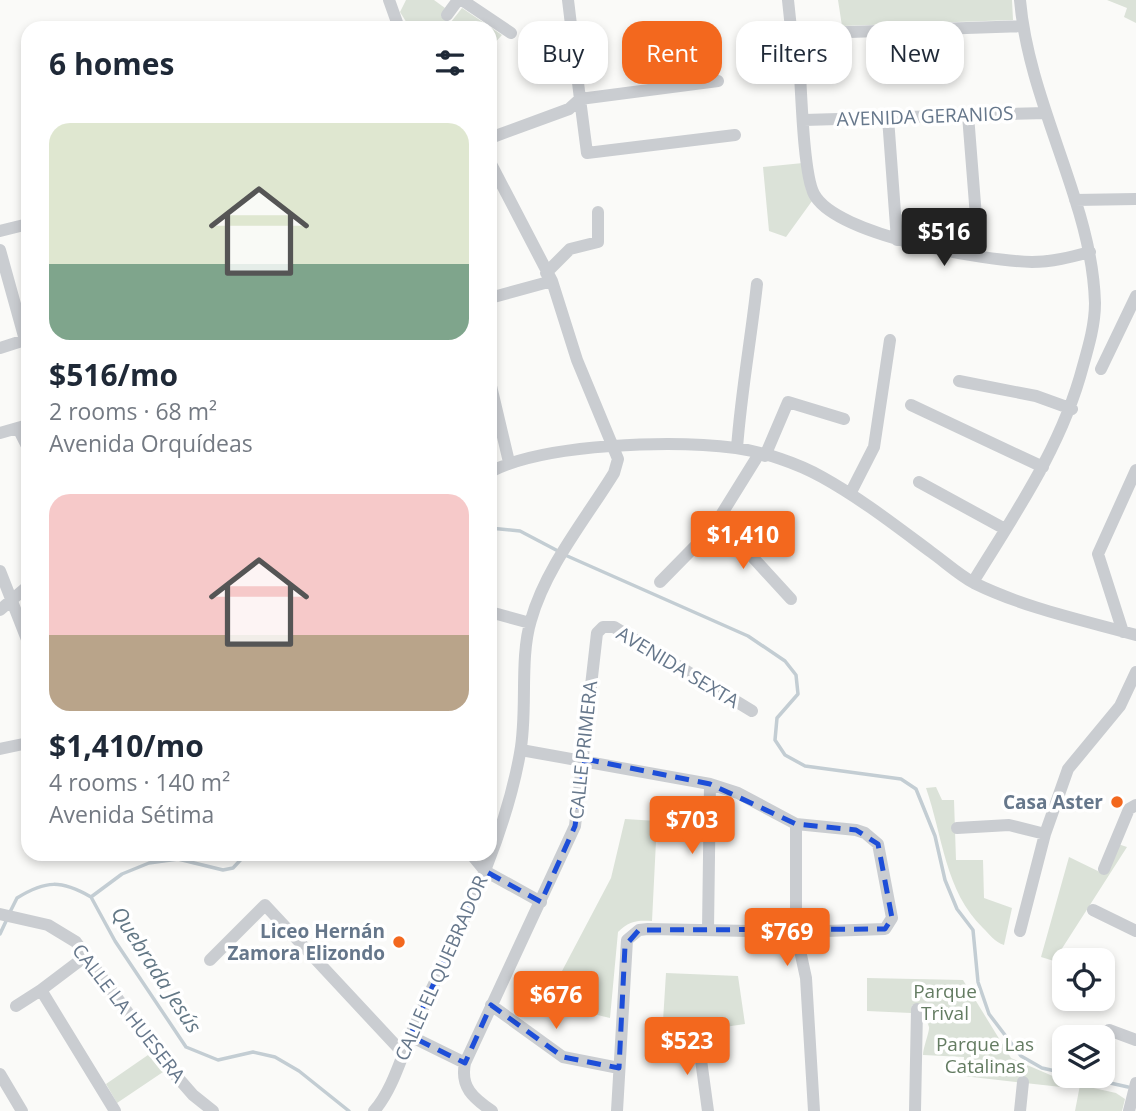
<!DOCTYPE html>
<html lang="en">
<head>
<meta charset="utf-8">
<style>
	:root { --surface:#fff; --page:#f6f6f7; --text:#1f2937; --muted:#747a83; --accent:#f3681e }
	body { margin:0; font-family:"Open Sans",sans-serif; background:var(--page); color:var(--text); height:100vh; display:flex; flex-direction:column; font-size:26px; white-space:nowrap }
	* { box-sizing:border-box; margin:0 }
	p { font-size:23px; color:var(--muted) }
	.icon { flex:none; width:38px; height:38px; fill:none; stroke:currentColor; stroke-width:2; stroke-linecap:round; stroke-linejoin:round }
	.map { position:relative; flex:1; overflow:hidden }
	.sheet { position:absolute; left:21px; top:21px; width:476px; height:840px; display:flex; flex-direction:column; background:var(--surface); border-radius:21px; box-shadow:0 4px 10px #0003 }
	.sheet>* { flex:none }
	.banner { position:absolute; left:518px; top:21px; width:513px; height:63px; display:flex; gap:14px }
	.buttons { position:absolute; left:1052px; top:948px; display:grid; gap:14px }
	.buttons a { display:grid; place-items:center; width:63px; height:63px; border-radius:14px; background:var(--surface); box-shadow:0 4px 10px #0003; font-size:35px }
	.price { position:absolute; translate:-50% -60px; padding:0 16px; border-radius:7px; background:var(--accent); color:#fff; font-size:23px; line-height:46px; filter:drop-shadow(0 2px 4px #0008) }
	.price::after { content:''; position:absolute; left:50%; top:42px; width:21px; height:16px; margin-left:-10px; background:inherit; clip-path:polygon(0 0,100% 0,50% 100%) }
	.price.on { background:#222; color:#fff }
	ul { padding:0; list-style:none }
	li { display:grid; align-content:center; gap:14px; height:371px; padding:0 28px }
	li span { display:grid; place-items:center; height:217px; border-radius:21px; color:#555 }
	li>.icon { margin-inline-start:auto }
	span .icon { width:126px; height:126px; fill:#fffc; stroke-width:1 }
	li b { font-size:30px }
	h2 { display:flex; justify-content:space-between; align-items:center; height:84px; padding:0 28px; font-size:30px }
	.chip { padding:0 24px; border-radius:21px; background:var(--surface); box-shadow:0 4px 10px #0003; font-size:24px; line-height:63px }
	.chip.on { background:var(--accent); color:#fff }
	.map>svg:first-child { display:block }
	.green { fill:#dbe2d8 }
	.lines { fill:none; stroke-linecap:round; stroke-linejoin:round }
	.stream { stroke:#c3cdd3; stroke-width:3.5 }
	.minor { stroke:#cacdd1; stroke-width:12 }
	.marked { fill:none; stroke:#1d4ed8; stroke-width:5; stroke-dasharray:14 9; stroke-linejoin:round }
	.poi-dot { fill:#f3681e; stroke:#fff; stroke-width:2.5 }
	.labels { text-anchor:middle; stroke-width:7; stroke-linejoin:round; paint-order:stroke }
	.street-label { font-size:19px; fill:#66778b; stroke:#fff }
	.poi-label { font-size:19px; font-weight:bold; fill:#66778b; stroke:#fff; text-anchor:end }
	.park-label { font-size:19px; fill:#647c62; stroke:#fff }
	.water-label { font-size:21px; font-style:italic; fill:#637886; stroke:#fff }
</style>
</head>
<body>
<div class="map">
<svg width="1136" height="1111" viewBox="0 0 1136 1111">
	<rect width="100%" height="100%" fill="#fafaf8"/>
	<path class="green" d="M406,0H434L445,8L441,16L451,22L462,8L502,35L490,48V28H410L400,12Z
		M838,0H1012L1013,20L842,26Z
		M1107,0H1136V23L1124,17L1127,8Z
		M803,163L806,190L812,201L786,237L769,231L763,167Z
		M936,787L942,800H954L956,860H983L984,898L1012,908L1004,945C995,942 989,934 983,928C945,891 943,837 926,788Z
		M625,819L657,821L652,921C637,920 629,921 618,932L610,1018L589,1013L552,990L611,878Z
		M1118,844L1127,847L1054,961L1041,957L1069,857L1104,874Z
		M666,973L738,976L745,1024L711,1029L707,1025L688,1027L684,1037L688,1049L661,1053Z
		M867,978L963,980L1011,1058L1062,1080L1061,1087L963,1076L964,1057L923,1055C923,1048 930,1030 929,1027C927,1019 922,1016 922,1005H912L911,1013L867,1011Z
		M148,1055L163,1072L117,1103L106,1084Z
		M1080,1085L1116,1093L1125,1099L1122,1111H1075Z"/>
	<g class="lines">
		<path class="stream" d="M490,528L520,531L558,551
			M565,555L748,636L785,661L796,675L798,694L777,718L775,740L785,755L805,766L901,779L916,789L935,836L945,880L957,909L973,930L978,982L989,1014L1021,1056L1042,1068L1064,1073
			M91,897L115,941L186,1047L218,1060L253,1052L275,1057L299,1071L349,1111
			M91,897L122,874L149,863L178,859L223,870L233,868L246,854
			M10,912L17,898C46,880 61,880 91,897
			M0,934L7,919
			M1079,1076L1128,1087"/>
		<path class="minor" d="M389,0L399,28
			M462,0L511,33
			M788,0L792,38L799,56C801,84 803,174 814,194C836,236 986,261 1032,262C1052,262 1071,257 1090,252
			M447,15L458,0
			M799,56L805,41L820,33L1023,26
			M718,81L580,99L587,153L735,135
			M968,115L979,255
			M888,118L897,240
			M804,120L1046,113
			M490,138L569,109L580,99L568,0
			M1075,200L1136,199
			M0,231L28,224
			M0,250L25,340
			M546,273L570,249L598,242V212
			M490,298L552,281
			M0,348L28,339
			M1101,369L1136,296
			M959,381L1036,396L1072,409
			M490,382L509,462
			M911,405L1043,467
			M18,428L28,448
			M0,433L28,425
			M737,448C741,393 751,339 757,284
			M765,456L788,402L844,419
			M490,472C545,443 674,440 736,448C764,452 797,463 822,477C860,498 896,526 931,552C945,562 959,575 974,583C1025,608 1082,620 1136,635
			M919,482L1005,529
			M850,494L874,447L890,340
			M716,524L747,551L791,599
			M0,571L28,642
			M660,582L713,528L759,454
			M973,582C1016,512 1062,446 1083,366C1089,345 1095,324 1095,303C1094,268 1086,233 1075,199C1055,134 1026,69 1020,0
			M0,610L28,586
			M490,612L530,623
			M1123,632L1098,554L1136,470
			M0,749L28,743
			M521,750L710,784L738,793L796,824L856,830L865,833L878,844L892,918L885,929L796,932L648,929L639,930L627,940L617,1111
			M796,824V932L806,978L814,1111
			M957,828L1009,825L1045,834
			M471,854L485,871L541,902
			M1104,869L1129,809L1136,805
			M1093,910L1136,931
			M0,914L48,925L76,942L165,1063L193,1095L213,1111
			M708,929L710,784
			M1020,931L1045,834L1068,769L1120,706L1136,672
			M86,956L41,990L115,1111
			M210,960L265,905L402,1052
			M491,1005L563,1057L619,1068
			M16,1006L41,990
			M1109,1030L1136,1040
			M410,1036L465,1063C460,1087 473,1098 492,1111
			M698,1038L708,1111
			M465,1063L575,826L597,633L603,627H614L752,711
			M0,1074L22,1111
			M374,1111C394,1088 402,1053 415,1025C455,937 503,849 520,753C528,712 519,659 531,620C546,567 585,520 614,473L618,459L577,360L552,281L490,162
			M915,1111L917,1009
			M1020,1111L1023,1082
			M1129,1111L1136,1083"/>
	</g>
	<path class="marked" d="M585,759L710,784L796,824L856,830L878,844L892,918L885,929L639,930L625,946L619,1068L563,1057L491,1005L465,1063L410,1036L485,871L541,902L575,826Z"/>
	<g class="poi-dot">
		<circle cx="1117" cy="802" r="7"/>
		<circle cx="399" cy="942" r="7"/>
	</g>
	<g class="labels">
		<g class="street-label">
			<text transform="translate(925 116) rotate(-2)" y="7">AVENIDA GERANIOS</text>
			<text transform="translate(678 667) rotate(31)" y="7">AVENIDA SEXTA</text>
			<text transform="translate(583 750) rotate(-84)" y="7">CALLE PRIMERA</text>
			<text transform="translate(441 968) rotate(-66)" y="7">CALLE EL QUEBRADOR</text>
			<text transform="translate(129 1013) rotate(52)" y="7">CALLE LA HUESERA</text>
		</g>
		<g class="poi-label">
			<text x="1103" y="809">Casa Aster</text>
			<text x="385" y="938">Liceo Hernán<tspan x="385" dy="22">Zamora Elizondo</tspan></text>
		</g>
		<g class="park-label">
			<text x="945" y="998">Parque<tspan x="945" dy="22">Trival</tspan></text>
			<text x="985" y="1051">Parque Las<tspan x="985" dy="22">Catalinas</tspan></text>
		</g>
		<g class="water-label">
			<text transform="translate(156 970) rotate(57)" y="7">Quebrada Jesús</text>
		</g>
	</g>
</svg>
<div class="buttons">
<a><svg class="icon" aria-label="locate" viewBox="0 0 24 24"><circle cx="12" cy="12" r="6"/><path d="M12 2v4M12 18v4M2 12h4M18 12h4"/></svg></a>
<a><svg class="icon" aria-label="layers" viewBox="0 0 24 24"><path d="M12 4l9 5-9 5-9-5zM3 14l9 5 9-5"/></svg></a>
</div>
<b class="price on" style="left:944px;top:268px">$516</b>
<b class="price" style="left:743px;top:571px">$1,410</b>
<b class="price" style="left:692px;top:856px">$703</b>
<b class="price" style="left:787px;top:968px">$769</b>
<b class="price" style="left:556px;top:1031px">$676</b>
<b class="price" style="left:687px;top:1077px">$523</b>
<div class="banner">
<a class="chip">Buy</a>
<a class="chip on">Rent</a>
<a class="chip">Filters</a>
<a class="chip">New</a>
</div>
<section class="sheet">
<h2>6 homes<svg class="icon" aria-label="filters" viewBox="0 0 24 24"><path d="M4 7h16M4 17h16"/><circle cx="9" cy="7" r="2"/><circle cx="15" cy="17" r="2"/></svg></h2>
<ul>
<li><span style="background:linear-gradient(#dfe7d0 65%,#7fa58c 0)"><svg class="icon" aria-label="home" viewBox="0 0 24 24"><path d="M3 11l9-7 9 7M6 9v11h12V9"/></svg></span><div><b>$516/mo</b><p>2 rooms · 68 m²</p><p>Avenida Orquídeas</p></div></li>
<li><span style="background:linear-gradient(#f6c9c9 65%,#b9a48a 0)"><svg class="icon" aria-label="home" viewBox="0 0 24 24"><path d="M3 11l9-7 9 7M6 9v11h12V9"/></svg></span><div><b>$1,410/mo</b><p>4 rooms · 140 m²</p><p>Avenida Sétima</p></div></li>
</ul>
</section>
</div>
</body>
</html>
